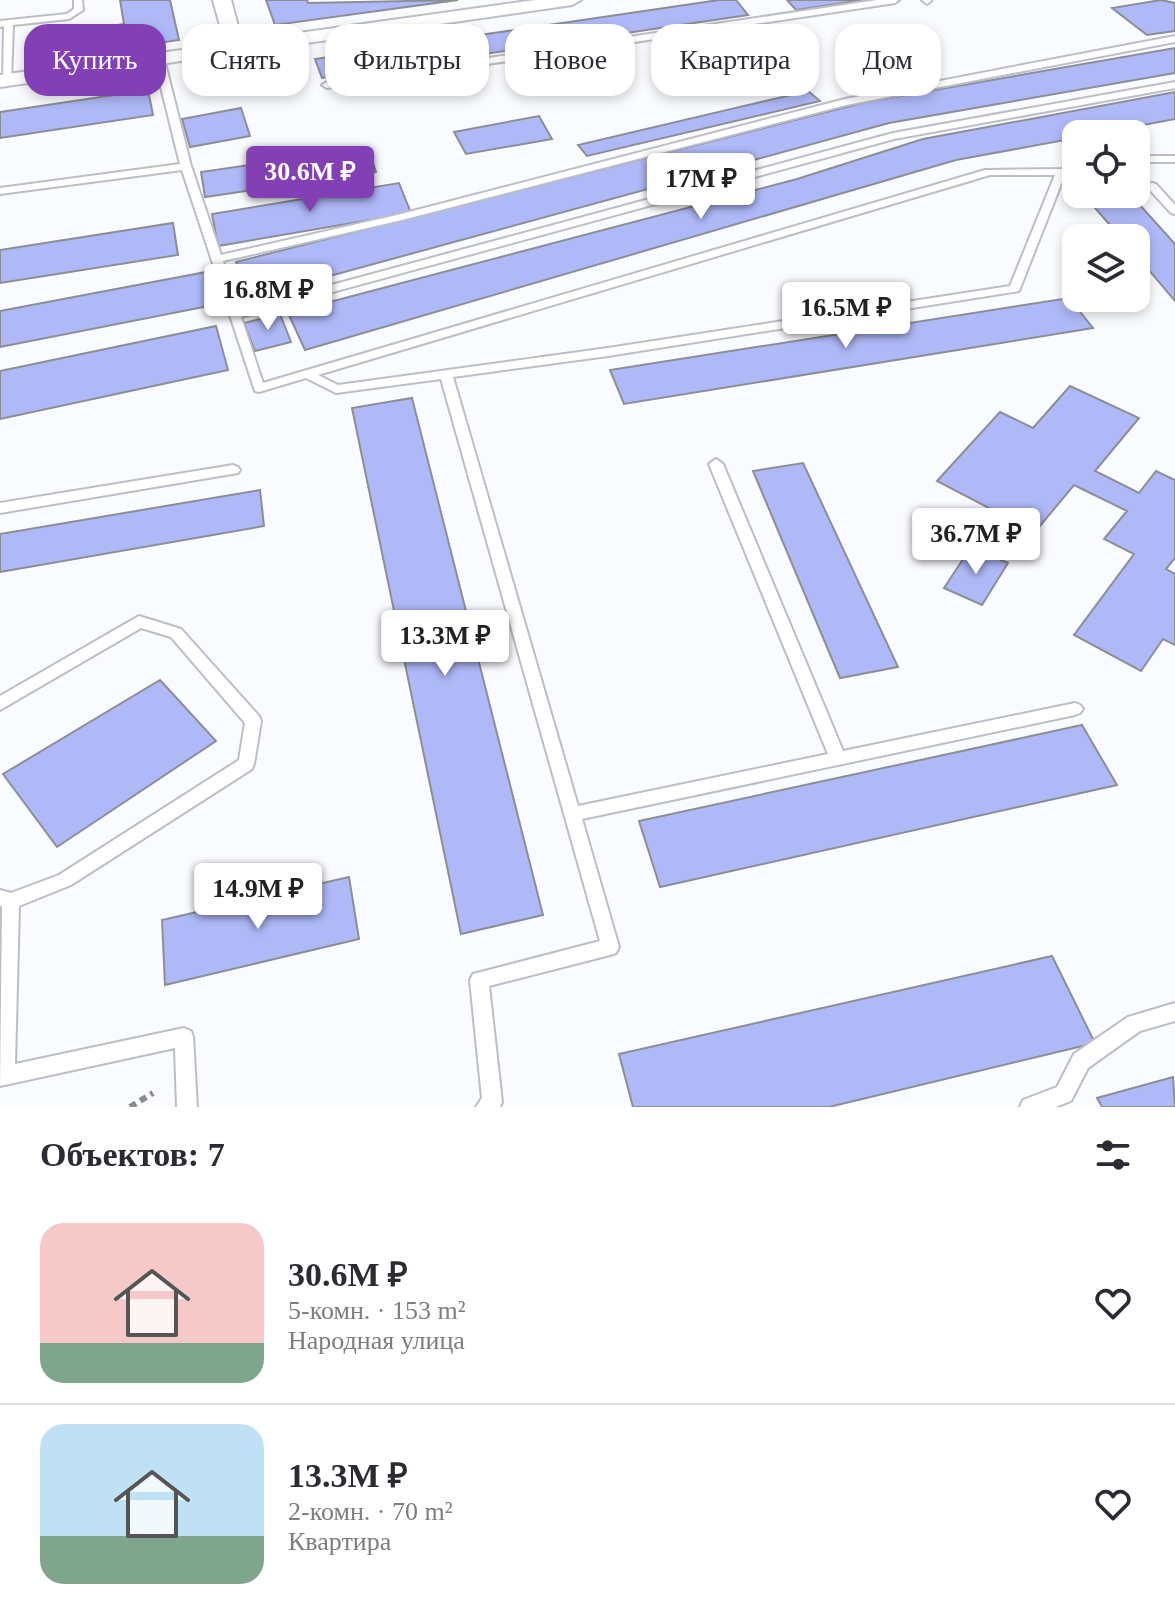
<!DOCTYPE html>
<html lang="ru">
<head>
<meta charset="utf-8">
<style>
	:root { --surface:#fff; --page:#f2f2f3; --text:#2b2b33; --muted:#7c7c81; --line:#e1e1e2; --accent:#8340b5 }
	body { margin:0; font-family:"Times New Roman",serif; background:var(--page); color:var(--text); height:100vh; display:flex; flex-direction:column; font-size:30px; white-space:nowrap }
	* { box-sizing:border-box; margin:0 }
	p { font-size:26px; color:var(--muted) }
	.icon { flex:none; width:44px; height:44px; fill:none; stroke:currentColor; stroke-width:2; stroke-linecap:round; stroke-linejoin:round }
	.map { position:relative; height:1107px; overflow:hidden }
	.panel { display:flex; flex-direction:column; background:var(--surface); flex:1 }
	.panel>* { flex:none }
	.guide { position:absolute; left:24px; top:24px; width:1128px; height:72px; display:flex; gap:16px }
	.controls { position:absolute; left:1062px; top:120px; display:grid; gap:16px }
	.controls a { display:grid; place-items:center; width:88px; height:88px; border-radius:16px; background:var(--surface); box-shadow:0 4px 12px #0003; font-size:40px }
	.price { position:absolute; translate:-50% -68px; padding:0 18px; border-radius:8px; background:#fff; color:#222; font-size:26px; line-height:52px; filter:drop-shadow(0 2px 4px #0008) }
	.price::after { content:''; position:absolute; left:50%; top:48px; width:24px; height:18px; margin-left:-12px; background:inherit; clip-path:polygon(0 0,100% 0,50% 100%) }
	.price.current { background:var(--accent); color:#fff }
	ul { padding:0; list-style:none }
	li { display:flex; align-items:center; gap:24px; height:200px; padding:0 40px }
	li+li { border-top:2px solid var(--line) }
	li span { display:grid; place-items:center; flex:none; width:224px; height:160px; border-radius:24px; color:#555 }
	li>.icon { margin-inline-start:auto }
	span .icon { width:96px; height:96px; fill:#fffc; stroke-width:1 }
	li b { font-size:34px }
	h2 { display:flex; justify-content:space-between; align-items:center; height:96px; padding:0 40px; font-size:34px }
	.tag { padding:0 28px; border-radius:24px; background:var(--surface); box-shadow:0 4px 12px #0003; font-size:28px; line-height:72px }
	.tag.current { background:var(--accent); color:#fff }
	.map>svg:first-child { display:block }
	.building { fill:#afb9f8; stroke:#8c8e96; stroke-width:2 }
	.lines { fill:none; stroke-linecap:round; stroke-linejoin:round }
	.service-casing { stroke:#bcbec7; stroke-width:4 }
	.minor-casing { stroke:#bcbec7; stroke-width:4 }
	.path { stroke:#898a8d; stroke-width:6; stroke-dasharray:7 5; stroke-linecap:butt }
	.service { fill:#fff; fill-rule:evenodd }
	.minor { fill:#fff; fill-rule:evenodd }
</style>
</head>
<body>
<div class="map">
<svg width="1175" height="1107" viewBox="0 0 1175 1107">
	<rect width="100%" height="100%" fill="#fafbfe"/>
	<path class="building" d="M120,0H170L179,40L67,56L64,33L124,24Z
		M266,0H307L308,3L458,0L275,25Z
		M719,0H736L748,15L539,46L528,28Z
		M787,0H864L796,10Z
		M1161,0L1175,3V31L1147,35L1112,8Z
		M528,28L539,46L322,78L315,59Z
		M1175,48V73L889,123L253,297L236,262L866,102Z
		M148,90L153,115L0,138V112Z
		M808,91L820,101L587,156L578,145Z
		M1175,92V119L1096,134H1076V138L956,160L305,350L288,313L797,179L923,139Z
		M241,108L250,136L190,147L182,119Z
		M539,116L552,139L466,154L454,132Z
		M368,148L376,172L205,197L201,172Z
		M399,183L411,213L218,246L212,214Z
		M1083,194H1130L1175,244V301L1136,255V238H1121Z
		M173,223L178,255L0,283V250Z
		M206,272L214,305L0,347V311Z
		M1069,298L1093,328L624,404L610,370Z
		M280,314L291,342L255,351L244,323Z
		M216,326L228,370L0,419V371Z
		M1070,386L1139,418L1095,471L1139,493L1156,471L1175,480V558L1166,569L1175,574V645L1163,639L1141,671L1074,635L1134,554L1104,539L1127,511L1074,485L1035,532L937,481L1000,412L1033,428Z
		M412,398L543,915L461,934L352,408Z
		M803,463L898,667L840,678L753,471Z
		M260,490L264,526L0,572V534Z
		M971,547L1008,563L982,605L944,588Z
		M160,680L216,741L57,847L3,774Z
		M1082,725L1117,785L660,887L639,821Z
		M349,877L359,939L165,985L162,920Z
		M1052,956L1095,1043L829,1107H633L619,1054Z
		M1173,1077L1175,1107H1102L1097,1098Z"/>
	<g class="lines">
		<defs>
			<path id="service" d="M74,0H82L83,10L69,19L13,25L11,80L3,82L4,26L0,27V21L67,14L74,9Z
				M877,0H899L895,3L327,88L322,85L327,82Z
				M922,0H931V1L927,4Z
				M1175,36V42L846,105L402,220L223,261L239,310L893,133L1175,82V88L894,139L241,317L263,383L985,170L1061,169L1076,166V172L1065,174L1019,291L608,356L453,377L578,806L828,754L709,464L716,459L723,464L843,751L1075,703L1080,705L1083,709L1080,713L1075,715L582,819L619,947L616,953L610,955L489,986L502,1102L500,1107H476L482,1098L470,980L473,974L600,941L441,379L336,393L306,378L259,392L255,391L182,170L0,194V188L180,164L154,59L159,56L164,59L191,166L221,255L397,215L845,99ZM990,175H1055L1010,286L608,348L338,385L318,375Z
				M1136,156H1175V162H1136Z
				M1152,183L1156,184L1175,205V214L1171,213L1148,188V184Z
				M233,465L238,467L240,470L238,473L0,513V503Z
				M139,616L181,629L259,716L261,721L254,764L252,769L71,885L19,906L15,1064L184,1028L191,1031L193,1037L197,1107H177L175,1048L0,1086L2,906H0V890L11,893L59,875L239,760L245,723L171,637L141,628L0,710V696Z
				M1175,1003V1021L1140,1031L1088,1068L1071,1101L1055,1107H1020L1023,1100L1057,1087L1074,1054L1128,1017Z"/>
			<path id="minor" d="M213,0H231L242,41L535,0H581L572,5L0,87V75L225,44Z"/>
		</defs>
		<use href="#service" class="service-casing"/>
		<use href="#minor" class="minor-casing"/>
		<path class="path" d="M130,1107L153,1093"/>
		<use href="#service" class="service"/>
		<use href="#minor" class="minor"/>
	</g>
</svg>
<div class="controls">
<a><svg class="icon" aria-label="locate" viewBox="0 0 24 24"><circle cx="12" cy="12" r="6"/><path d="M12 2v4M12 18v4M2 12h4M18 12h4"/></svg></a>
<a><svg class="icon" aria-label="layers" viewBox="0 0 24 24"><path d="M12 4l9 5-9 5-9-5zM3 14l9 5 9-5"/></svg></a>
</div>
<b class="price current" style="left:310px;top:214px">30.6M ₽</b>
<b class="price" style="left:701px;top:221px">17M ₽</b>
<b class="price" style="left:268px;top:332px">16.8M ₽</b>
<b class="price" style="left:846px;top:350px">16.5M ₽</b>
<b class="price" style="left:976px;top:576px">36.7M ₽</b>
<b class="price" style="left:445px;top:678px">13.3M ₽</b>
<b class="price" style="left:258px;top:931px">14.9M ₽</b>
<div class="guide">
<a class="tag current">Купить</a>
<a class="tag">Снять</a>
<a class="tag">Фильтры</a>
<a class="tag">Новое</a>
<a class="tag">Квартира</a>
<a class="tag">Дом</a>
</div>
</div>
<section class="panel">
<h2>Объектов: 7<svg class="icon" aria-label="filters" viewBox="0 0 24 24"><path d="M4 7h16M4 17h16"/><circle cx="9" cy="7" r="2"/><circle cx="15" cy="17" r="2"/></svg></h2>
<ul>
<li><span style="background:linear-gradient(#f6c9c9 75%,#7fa58c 0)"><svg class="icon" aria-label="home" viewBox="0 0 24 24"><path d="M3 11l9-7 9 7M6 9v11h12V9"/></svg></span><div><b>30.6M ₽</b><p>5-комн. · 153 m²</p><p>Народная улица</p></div><svg class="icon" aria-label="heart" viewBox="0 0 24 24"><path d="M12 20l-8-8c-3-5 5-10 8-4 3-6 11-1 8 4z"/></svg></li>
<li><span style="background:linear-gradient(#bfe0f5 70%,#7fa58c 0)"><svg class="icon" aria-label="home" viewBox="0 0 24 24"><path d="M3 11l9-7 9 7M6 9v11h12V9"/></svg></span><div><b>13.3M ₽</b><p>2-комн. · 70 m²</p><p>Квартира</p></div><svg class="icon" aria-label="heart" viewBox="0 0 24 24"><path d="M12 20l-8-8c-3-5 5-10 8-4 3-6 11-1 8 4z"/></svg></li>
</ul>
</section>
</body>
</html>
